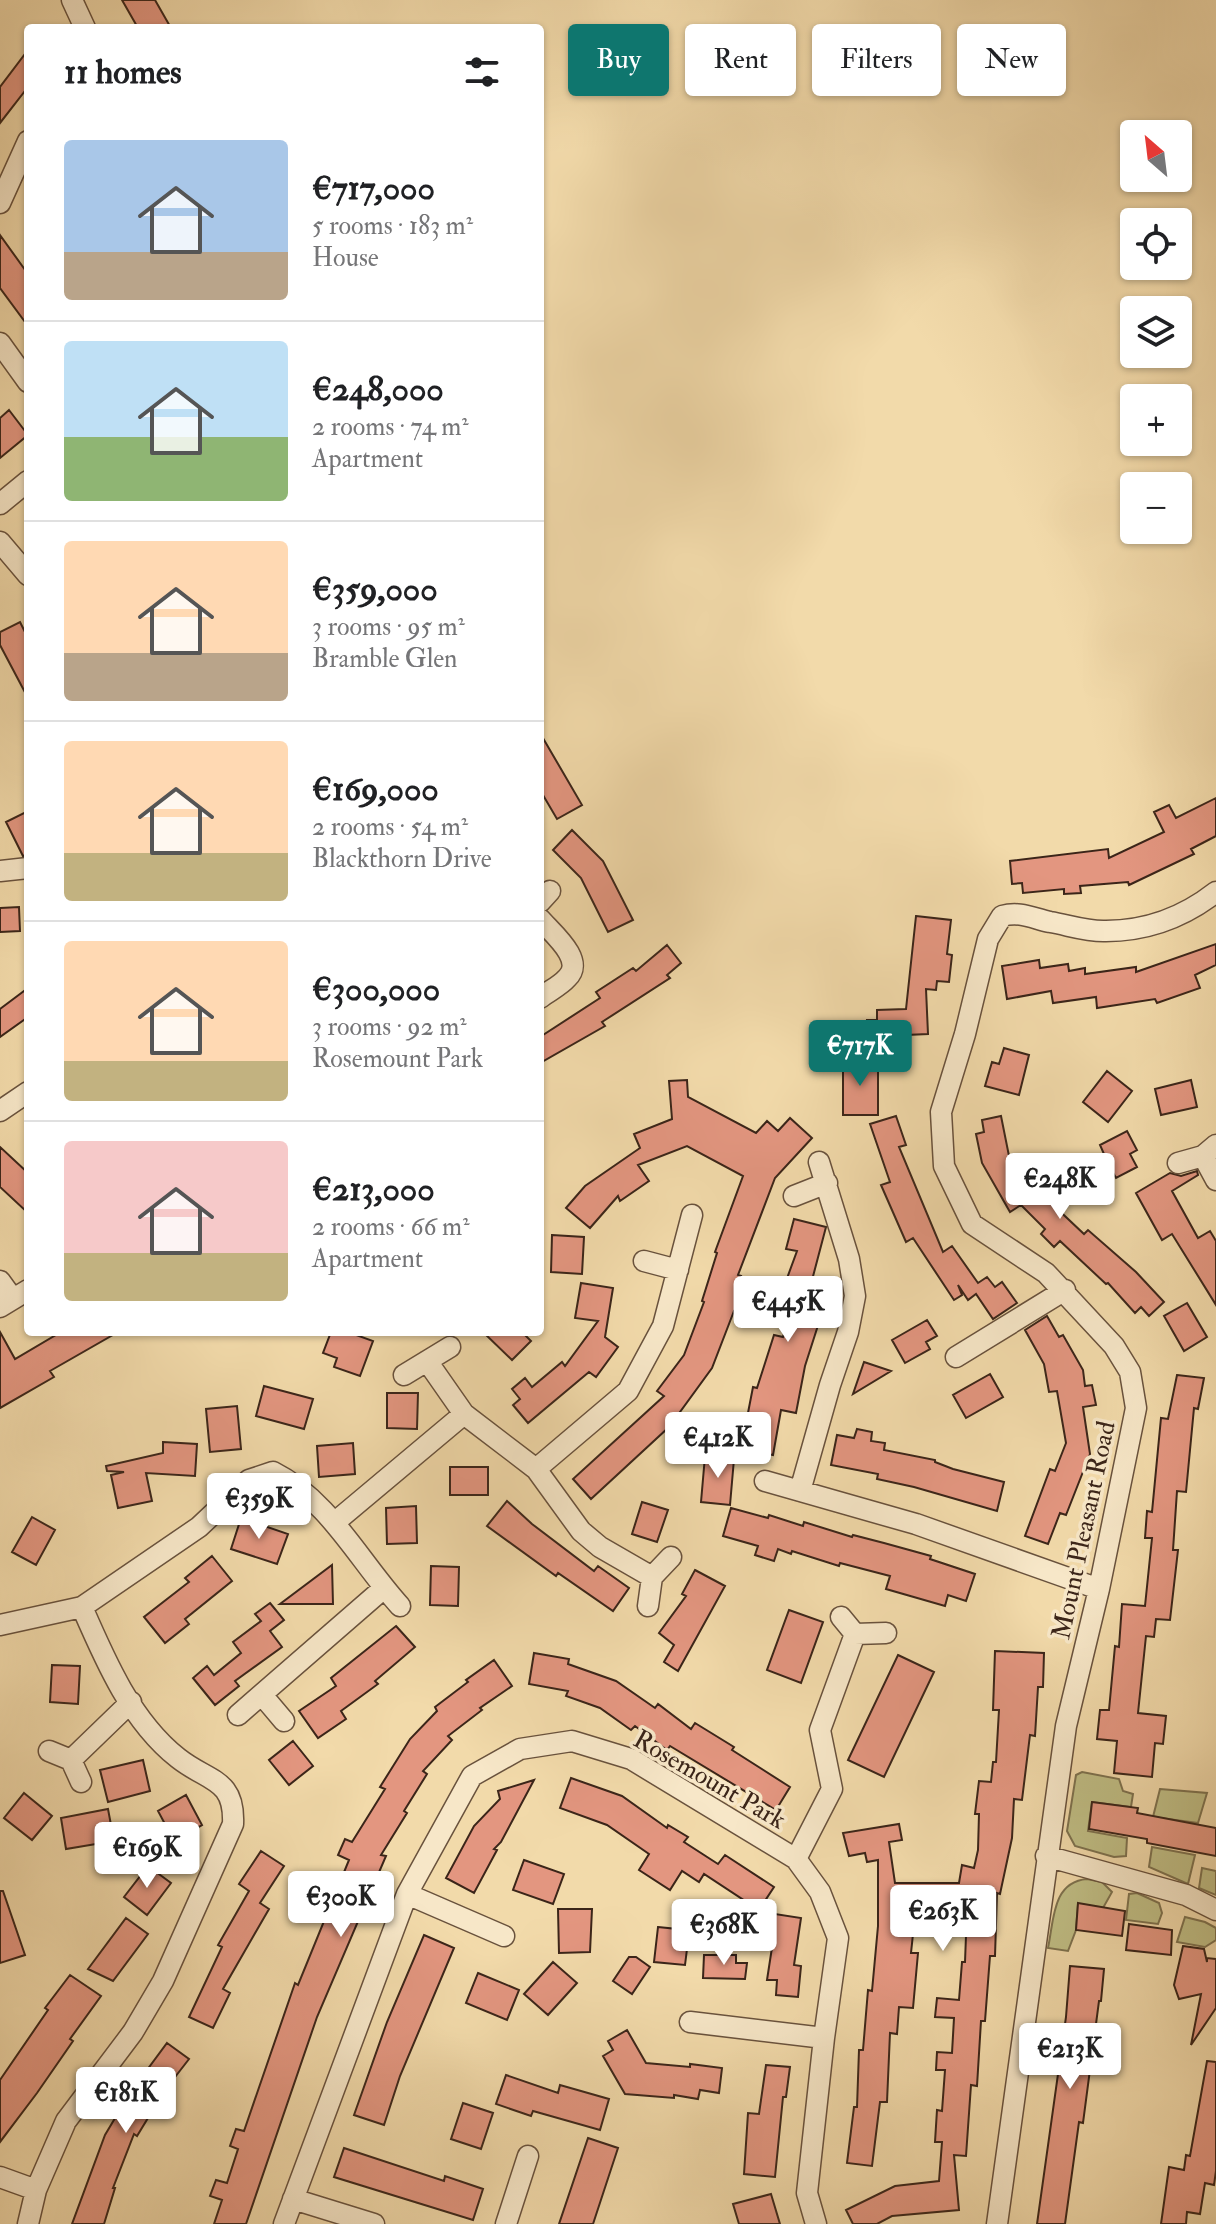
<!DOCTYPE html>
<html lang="en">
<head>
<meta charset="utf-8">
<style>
	:root { --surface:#fff; --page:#f6f6f6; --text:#202124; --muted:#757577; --line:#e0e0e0; --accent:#0f766e }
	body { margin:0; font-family:"IM FELL Double Pica",serif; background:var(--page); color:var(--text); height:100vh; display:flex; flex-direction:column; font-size:30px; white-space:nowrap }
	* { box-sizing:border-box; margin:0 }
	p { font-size:26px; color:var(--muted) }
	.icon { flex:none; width:44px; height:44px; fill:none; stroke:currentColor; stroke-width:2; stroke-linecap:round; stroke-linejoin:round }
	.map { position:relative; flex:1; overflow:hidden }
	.drawer { position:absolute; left:24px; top:24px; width:520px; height:1312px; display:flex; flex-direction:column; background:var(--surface); border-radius:8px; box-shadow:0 2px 6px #0004 }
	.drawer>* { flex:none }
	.hud { position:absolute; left:568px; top:24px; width:528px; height:72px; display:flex; gap:16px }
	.needle { width:52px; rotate:332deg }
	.buttons { position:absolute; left:1120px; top:120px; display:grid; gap:16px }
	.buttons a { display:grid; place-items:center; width:72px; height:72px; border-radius:8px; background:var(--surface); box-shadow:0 2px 6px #0004; font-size:40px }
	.price { position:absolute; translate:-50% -68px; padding:0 18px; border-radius:8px; background:#fff; color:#222; font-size:26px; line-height:52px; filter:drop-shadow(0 2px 4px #0008) }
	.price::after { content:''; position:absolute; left:50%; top:48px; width:24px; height:18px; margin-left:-12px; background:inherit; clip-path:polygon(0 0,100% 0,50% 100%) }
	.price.current { background:var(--accent); color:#fff }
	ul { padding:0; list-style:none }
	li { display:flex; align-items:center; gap:24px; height:200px; padding:0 40px }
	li+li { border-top:2px solid var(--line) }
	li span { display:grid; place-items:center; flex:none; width:224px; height:160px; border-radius:8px; color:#555 }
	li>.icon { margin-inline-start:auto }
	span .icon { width:96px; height:96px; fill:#fffc; stroke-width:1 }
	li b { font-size:34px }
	h2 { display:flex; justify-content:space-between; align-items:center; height:96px; padding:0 40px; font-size:34px }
	.tag { padding:0 28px; border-radius:8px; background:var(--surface); box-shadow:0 2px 6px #0004; font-size:28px; line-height:72px }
	.tag.current { background:var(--accent); color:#fff }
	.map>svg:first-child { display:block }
	.green { fill:#c0be85; stroke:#7e724f; stroke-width:2 }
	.building { fill:#e39680; stroke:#3b2519; stroke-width:2 }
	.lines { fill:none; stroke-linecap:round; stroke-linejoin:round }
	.street-casing { stroke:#69523d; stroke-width:23 }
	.street { stroke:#f7e7c8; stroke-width:20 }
	.labels { text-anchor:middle; stroke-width:7; stroke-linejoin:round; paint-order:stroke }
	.street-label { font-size:26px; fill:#3b2519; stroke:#f7e7c8 }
</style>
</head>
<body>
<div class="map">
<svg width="1216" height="2224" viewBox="0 0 1216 2224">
	<rect width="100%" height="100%" fill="#f2daaa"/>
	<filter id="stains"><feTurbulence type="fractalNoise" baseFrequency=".0025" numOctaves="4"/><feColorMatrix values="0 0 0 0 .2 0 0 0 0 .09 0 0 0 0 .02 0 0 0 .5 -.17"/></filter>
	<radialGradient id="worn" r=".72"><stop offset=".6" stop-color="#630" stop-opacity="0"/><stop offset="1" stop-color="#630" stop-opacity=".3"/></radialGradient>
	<path class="green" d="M1082,1772L1119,1779L1123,1791L1133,1794L1131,1807L1092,1802L1088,1831L1127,1838L1126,1856L1114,1857L1075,1846L1067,1831L1076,1775Z
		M1160,1789L1207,1793L1198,1823L1153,1817Z
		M1152,1847L1195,1855L1188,1884L1149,1867Z
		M1202,1868L1216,1871V1895L1199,1888Z
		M1087,1879L1102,1882L1112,1892L1103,1908L1078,1904L1076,1930L1068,1951L1048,1948C1054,1920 1052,1882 1087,1879Z
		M1137,1893L1159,1903L1162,1913L1158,1924L1126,1920L1129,1894Z
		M1185,1917L1205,1922L1216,1928V1940L1205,1947L1177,1942Z"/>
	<path class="building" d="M122,0H155L171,28H138Z
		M28,50V87L0,123V87Z
		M0,235L28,274V326L0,288Z
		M9,410L28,435L0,458V418Z
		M20,622L28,638V698L0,645V632Z
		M540,733L582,805L557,819L540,790Z
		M1216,798V836L1191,849L1194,854L1129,885L1128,882L1080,886L1081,893L1064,894V889L1023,893L1022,883L1012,884L1010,861L1108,849L1109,858L1164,832L1154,812L1169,805L1176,818Z
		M28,811V855L23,856L6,822Z
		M572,830L603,861L633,920L608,932L581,878L553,850Z
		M19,907L20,931L0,932V908Z
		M916,916L951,920L947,954L952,955L949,982L937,981L936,990L926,989L928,1034L906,1035L907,1057L869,1059L867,1020H877V1010L906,1009Z
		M1216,944V965L1195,975L1200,988L1157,1003L1155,999L1097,1008L1096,997L1053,1003L1051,991L1007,999L1002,966L1039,960L1040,968L1068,964L1069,971L1085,968V974L1136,967V972Z
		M667,945L681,963L667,975L670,978L602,1022L605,1026L540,1063V1037L600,998L596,992L633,968L636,971Z
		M28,988V1017L0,1037V1009Z
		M1004,1048L1029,1055L1019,1095L985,1086L992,1062L999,1064Z
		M843,1061H878V1115H843Z
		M1107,1071L1132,1091L1108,1122L1083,1102Z
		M687,1080L688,1097L756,1133L767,1121L778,1131L790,1118L812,1138L775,1178L738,1275L741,1276L736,1290L749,1294L742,1314L734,1311L712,1368L669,1427L591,1499L573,1479L664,1396L657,1391L684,1355L704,1302L702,1301L717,1253L715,1252L743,1176L687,1146L638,1165L649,1181L620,1201L618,1196L590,1228L566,1208L585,1186L640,1148L634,1134L672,1119L669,1081Z
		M1191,1080L1197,1107L1161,1115L1155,1089Z
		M896,1116L906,1145L899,1147L943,1252L952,1246L978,1283L987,1277L995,1287L1002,1282L1017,1303L993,1319L976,1294L968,1300L958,1285L962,1295L954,1300L913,1238L906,1242L881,1185L890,1182L870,1124Z
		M1001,1116L1012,1171L1019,1167L1025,1179L1033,1174L1049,1201L1084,1234L1088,1230L1136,1272L1164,1302L1149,1316L1141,1307L1135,1313L1108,1283L1106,1284L1060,1241L1054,1247L1041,1234L1045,1229L1021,1205L1010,1212L982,1163L976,1134L984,1132L982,1120Z
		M1127,1131L1137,1150L1130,1154L1137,1167L1116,1178L1111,1169L1100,1175L1092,1160L1104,1154L1100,1145Z
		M0,1147L28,1173V1213L0,1187Z
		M1197,1171L1198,1175L1172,1191L1198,1238L1210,1231L1216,1241V1305L1172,1234L1162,1240L1136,1193L1170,1173L1181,1176Z
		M794,1219L826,1227L811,1284L829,1291L805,1366L796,1413L781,1410L773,1455L741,1449L753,1387L757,1388L774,1335L783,1337L795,1296L782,1292L797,1251L786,1249Z
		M552,1235L584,1237L582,1274L551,1272Z
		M581,1283L613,1288L605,1337L618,1347L596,1377L589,1372L528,1423L513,1405L520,1399L512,1389L525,1378L532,1387L562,1362L565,1366L598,1321L575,1318Z
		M1187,1303L1207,1337L1184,1351L1164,1316Z
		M1047,1316L1059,1337L1063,1335L1083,1370L1085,1386L1092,1385L1096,1405L1083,1407L1090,1454L1066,1515L1060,1513L1048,1544L1025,1536L1050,1469L1055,1471L1066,1443L1057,1391L1049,1392L1044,1364L1025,1330Z
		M927,1320L937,1336L926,1342L930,1349L905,1363L892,1340Z
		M0,1332L15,1359L61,1332H118L50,1371L54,1377L0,1408Z
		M331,1332H348L373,1341L360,1376L334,1367L337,1358L323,1353Z
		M483,1332H522L531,1341L512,1360Z
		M864,1362L891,1371L853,1394Z
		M990,1374L1003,1397L966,1418L953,1395Z
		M1177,1375L1204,1378L1198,1409L1194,1408L1186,1492L1177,1491L1173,1550H1178L1170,1620L1156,1619L1154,1637L1146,1636L1138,1713L1166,1716L1163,1744L1155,1743L1152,1777L1114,1773L1117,1741L1097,1739L1100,1710H1109L1115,1646L1119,1647L1122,1604L1145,1606L1152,1538H1145L1147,1511L1152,1512L1161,1418L1168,1419Z
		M264,1386L313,1399L304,1429L256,1416Z
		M387,1393H418L417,1429L387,1428Z
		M237,1406L241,1449L210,1452L206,1409Z
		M857,1429L872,1432L871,1441L885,1443L884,1450L935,1460V1462L953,1469L1004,1482L997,1511L914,1487L877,1479L878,1474L831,1465L837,1435L854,1438Z
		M163,1442L197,1444L195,1476L146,1473L152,1501L118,1508L111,1475L124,1472L107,1471L106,1466L163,1453Z
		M353,1443L355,1474L319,1477L317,1446Z
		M705,1456L734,1459L730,1505L701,1502Z
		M450,1467H488V1495H450Z
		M507,1501L532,1524L594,1571L598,1566L629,1588L613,1611L558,1573L556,1576L487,1526Z
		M642,1502L668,1510L657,1542L632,1534Z
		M416,1506L417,1543L387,1544L386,1508Z
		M731,1508L768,1518L769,1515L803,1526L804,1522L852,1537L853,1535L884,1543L931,1556L930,1559L975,1574L966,1601L948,1595L945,1606L886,1589L890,1576L840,1563L839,1566L792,1551L791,1554L778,1549L774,1561L755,1555L758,1546L723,1536Z
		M32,1517L55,1530L36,1565L12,1552Z
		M241,1518L288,1534L277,1564L231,1549Z
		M212,1556L232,1581L185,1619L189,1624L165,1643L144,1617L189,1582L185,1578Z
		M332,1565L333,1604H280Z
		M431,1566L459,1567L458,1606L430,1605Z
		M695,1570L725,1586L678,1671L664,1662L674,1645L659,1633L686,1596L682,1594Z
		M270,1603L284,1620L270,1631L282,1647L235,1681L239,1686L215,1705L193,1678L207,1666L214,1675L241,1653L233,1642L261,1621L255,1614Z
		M789,1610L823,1622L801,1683L767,1670Z
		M396,1626L415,1647L375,1681L378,1684L341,1711L346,1719L318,1738L299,1711L336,1686L331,1678Z
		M995,1651L1044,1653L1043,1687H1038L1035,1736L1030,1735L1022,1800L1014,1799L1012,1838L1000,1894L997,1893L995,1956H990L985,2021H981L977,2086L971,2085L966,2156L954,2155L959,2210L892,2216L877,2224H853L846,2210L895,2186L939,2181L942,2142H935L937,2110L942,2111L945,2070H936L937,2052L952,2053L954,2018L935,2017L937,1998L959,2000L962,1962H965L967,1909H955V1902H910V1934H913L911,1953H918L913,2008L899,2007L897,2034L890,2033L887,2102H880L872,2166L847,2163L854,2107H857L859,2050H863L868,1990L872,1991L878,1926V1860L867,1862L865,1853L849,1856L843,1833L899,1824L902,1840L889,1842L895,1883H959L962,1865L974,1868L978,1850L979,1814H975L979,1781L991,1782L993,1762H996L999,1710H993Z
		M534,1653L569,1659L568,1664L616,1681L655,1708L658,1704L691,1729L695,1723L734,1747L732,1750L790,1787L776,1810L670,1746L667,1750L635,1726L631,1730L600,1708L566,1696L568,1691L529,1684Z
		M898,1655L934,1672L884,1777L848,1760Z
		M494,1660L512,1686L480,1708L482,1710L448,1736L452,1740L423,1771L427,1774L404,1811L407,1813L381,1855L386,1856L317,2017L246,2224H214L222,2200L210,2196L216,2180L227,2183L238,2149L230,2146L236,2129L244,2131L295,1983L298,1985L349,1860L338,1855L345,1839L352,1842L385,1789L380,1787L410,1739L437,1711L435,1707L468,1682L466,1680Z
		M52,1665L80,1666L78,1704L50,1702Z
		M293,1741L313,1766L289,1785L269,1760Z
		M143,1760L150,1791L108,1802L100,1770Z
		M571,1778L622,1796L667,1828L668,1825L688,1837L684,1842L718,1864L725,1855L774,1887L759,1910L704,1874L699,1882L682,1871L670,1890L639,1870L649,1854L607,1825L560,1808Z
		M534,1780L501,1842L494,1849L497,1850L474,1893L446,1878L474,1826L500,1799L498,1791Z
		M24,1793L52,1816L32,1840L4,1818Z
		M186,1795L202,1825L174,1841L158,1811Z
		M1092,1802L1138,1808L1137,1813L1216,1828V1856L1147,1843V1839L1089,1829Z
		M108,1809L114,1841L66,1849L61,1818Z
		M261,1851L284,1866L260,1903L269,1909L223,1989L230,1993L213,2028L189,2017L222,1947L218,1945L249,1891L239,1884Z
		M524,1860L564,1874L553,1904L513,1890Z
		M148,1866L171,1883L147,1915L124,1897Z
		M0,1891H3L25,1955L0,1963Z
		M1078,1903L1125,1911L1122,1936L1076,1930Z
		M558,1909H592L590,1952L559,1953Z
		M748,1910L801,1918L794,1965L801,1966L798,1997L776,1995L777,1980H767L775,1928Z
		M126,1918L148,1934L113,1981L88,1969Z
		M1129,1924L1172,1930L1171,1955L1126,1950Z
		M658,1927L677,1929L676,1940L688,1941L685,1965L654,1962Z
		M424,1935L454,1948L400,2076L384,2125L354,2115L387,2022Z
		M1183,1946L1204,1949L1207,1962V1958L1216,1959V2008L1191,2045L1201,1994L1179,1999L1174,1985Z
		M704,1955H736V1963H747L745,1979L703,1978Z
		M629,1957H636L650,1967L632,1994L613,1981Z
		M553,1962L577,1983L548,2015L524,1994Z
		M1070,1966L1104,1969L1101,2001H1099L1083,2123L1079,2122L1065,2224H1037L1066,2017Z
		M478,1973L519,1990L507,2020L466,2003Z
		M70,1975L101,1996L70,2039L73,2041L37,2093L0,2142V2080L48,2010L45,2008Z
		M627,2030L646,2063L690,2067V2064L722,2068L719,2093L700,2090L698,2099L674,2095V2098L625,2094L603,2056L613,2050L608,2041Z
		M167,2043L189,2059L165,2090L137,2136L134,2134L113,2188H115L104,2224H72L105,2135L130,2093Z
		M1207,2061L1216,2062V2171L1214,2185L1205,2183L1200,2214L1187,2212L1186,2224H1161L1169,2167L1184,2170L1186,2155L1190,2156Z
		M766,2065L790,2067L786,2097H783L775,2177L744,2174L748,2113L759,2114Z
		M506,2075L558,2093L560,2085L609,2099L600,2130L533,2111L531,2116L496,2104Z
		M463,2103L493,2113L481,2149L451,2139Z
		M588,2138L618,2148L593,2224H559Z
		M344,2148L444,2181L445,2176L483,2189L473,2220L334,2177Z
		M771,2194L780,2224H739L733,2204Z"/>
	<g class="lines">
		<defs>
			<path id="street" d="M72,0L85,28
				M0,203L28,141
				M0,343L28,382
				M0,504L28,481
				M0,542L28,575
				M0,871L28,868
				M540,902L550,891
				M540,919C552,933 586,960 567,978C560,986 549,991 540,998
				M0,1111L28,1092
				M1203,1156L1216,1180
				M1178,1163L1203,1156L1216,1145
				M794,1196L827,1183
				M644,1261L678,1270
				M0,1281L13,1299
				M0,1307L28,1290
				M956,1357L1065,1290
				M427,1361L464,1414L536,1469L581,1531L600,1547L652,1577
				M404,1375L450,1347
				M536,1469L628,1391L663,1326L692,1215
				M765,1481L916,1524L1099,1589
				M800,1491L830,1385L848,1332L855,1296L849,1259L819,1162
				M334,1523L464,1414
				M648,1606L652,1577L671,1557
				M841,1617L855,1634L886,1633
				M0,1625L82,1607L199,1527L249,1480L273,1472C329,1500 359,1561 400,1606
				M262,1695L284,1721
				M238,1715L384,1588
				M49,1751L71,1760L81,1782
				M71,1760L131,1702
				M1046,1856L1186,1895L1216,1910
				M796,1859L832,1789L820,1730L855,1634
				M407,1894L504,1936
				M690,2022L824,2038
				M0,2177L36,2190
				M293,2199L374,2224
				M28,2224L36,2190L66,2121L133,2032L163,1981L233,1824C235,1778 208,1782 178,1758C131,1721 105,1660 82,1607
				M284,2224L407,1894L472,1776L520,1749L572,1741L631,1759L796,1859L820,1892L838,1938L824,2038L807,2193L816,2224
				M506,2224L528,2156
				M997,2224L1066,1726L1099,1589L1136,1408L1130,1372L1114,1346L1046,1273L972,1224L944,1166L941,1112L965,1034L988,939L1002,916C1020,911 1032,918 1050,922C1068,925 1088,932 1106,931C1147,931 1184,917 1216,892"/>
		</defs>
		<use href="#street" class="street-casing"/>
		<use href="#street" class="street"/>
	</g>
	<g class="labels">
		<g class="street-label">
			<text transform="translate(1083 1530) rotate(-78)" y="9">Mount Pleasant Road</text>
			<text transform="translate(710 1779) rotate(30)" y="9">Rosemount Park</text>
		</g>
	</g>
	<rect width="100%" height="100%" filter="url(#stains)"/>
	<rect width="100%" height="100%" fill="url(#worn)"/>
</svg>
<div class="buttons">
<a><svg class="needle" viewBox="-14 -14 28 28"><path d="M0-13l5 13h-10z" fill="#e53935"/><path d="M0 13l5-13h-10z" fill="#757577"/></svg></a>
<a><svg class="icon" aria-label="locate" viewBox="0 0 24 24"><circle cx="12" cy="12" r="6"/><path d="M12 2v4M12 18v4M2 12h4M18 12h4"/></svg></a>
<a><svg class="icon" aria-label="layers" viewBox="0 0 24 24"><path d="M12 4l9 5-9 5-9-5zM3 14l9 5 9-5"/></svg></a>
<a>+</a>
<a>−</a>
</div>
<b class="price current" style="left:860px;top:1088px">€717K</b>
<b class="price" style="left:1060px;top:1221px">€248K</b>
<b class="price" style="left:788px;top:1344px">€445K</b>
<b class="price" style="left:718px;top:1480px">€412K</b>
<b class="price" style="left:259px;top:1541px">€359K</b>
<b class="price" style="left:147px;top:1890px">€169K</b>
<b class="price" style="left:341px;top:1939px">€300K</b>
<b class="price" style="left:943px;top:1953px">€263K</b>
<b class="price" style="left:724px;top:1967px">€368K</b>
<b class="price" style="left:1070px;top:2091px">€213K</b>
<b class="price" style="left:126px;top:2135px">€181K</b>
<div class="hud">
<a class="tag current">Buy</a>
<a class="tag">Rent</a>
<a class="tag">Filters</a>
<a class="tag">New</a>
</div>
<section class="drawer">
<h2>11 homes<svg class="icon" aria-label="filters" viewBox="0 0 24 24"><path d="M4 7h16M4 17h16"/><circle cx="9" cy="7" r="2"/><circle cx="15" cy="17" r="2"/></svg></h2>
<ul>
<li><span style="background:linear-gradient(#a9c7e8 70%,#b9a48a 0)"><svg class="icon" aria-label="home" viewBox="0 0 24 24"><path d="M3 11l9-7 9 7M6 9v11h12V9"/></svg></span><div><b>€717,000</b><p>5 rooms · 183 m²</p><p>House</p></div></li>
<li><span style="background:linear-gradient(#bfe0f5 60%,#8fb573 0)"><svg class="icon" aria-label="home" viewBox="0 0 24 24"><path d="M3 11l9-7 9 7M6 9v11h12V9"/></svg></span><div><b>€248,000</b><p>2 rooms · 74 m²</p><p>Apartment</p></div></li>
<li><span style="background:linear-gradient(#ffd9b3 70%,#b9a48a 0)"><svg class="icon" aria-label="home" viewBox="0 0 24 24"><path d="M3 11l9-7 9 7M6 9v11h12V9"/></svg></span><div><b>€359,000</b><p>3 rooms · 95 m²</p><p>Bramble Glen</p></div></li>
<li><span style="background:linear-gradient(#ffd9b3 70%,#c2b280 0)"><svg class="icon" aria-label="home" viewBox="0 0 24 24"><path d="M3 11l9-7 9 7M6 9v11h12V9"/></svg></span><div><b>€169,000</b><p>2 rooms · 54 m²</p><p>Blackthorn Drive</p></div></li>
<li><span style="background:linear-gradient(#ffd9b3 75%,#c2b280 0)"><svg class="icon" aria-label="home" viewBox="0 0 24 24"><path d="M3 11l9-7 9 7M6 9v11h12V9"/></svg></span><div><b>€300,000</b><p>3 rooms · 92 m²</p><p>Rosemount Park</p></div></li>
<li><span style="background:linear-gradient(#f6c9c9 70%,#c2b280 0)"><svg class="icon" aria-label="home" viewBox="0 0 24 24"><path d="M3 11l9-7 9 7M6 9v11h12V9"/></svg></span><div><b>€213,000</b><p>2 rooms · 66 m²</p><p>Apartment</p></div></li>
</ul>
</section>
</div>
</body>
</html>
